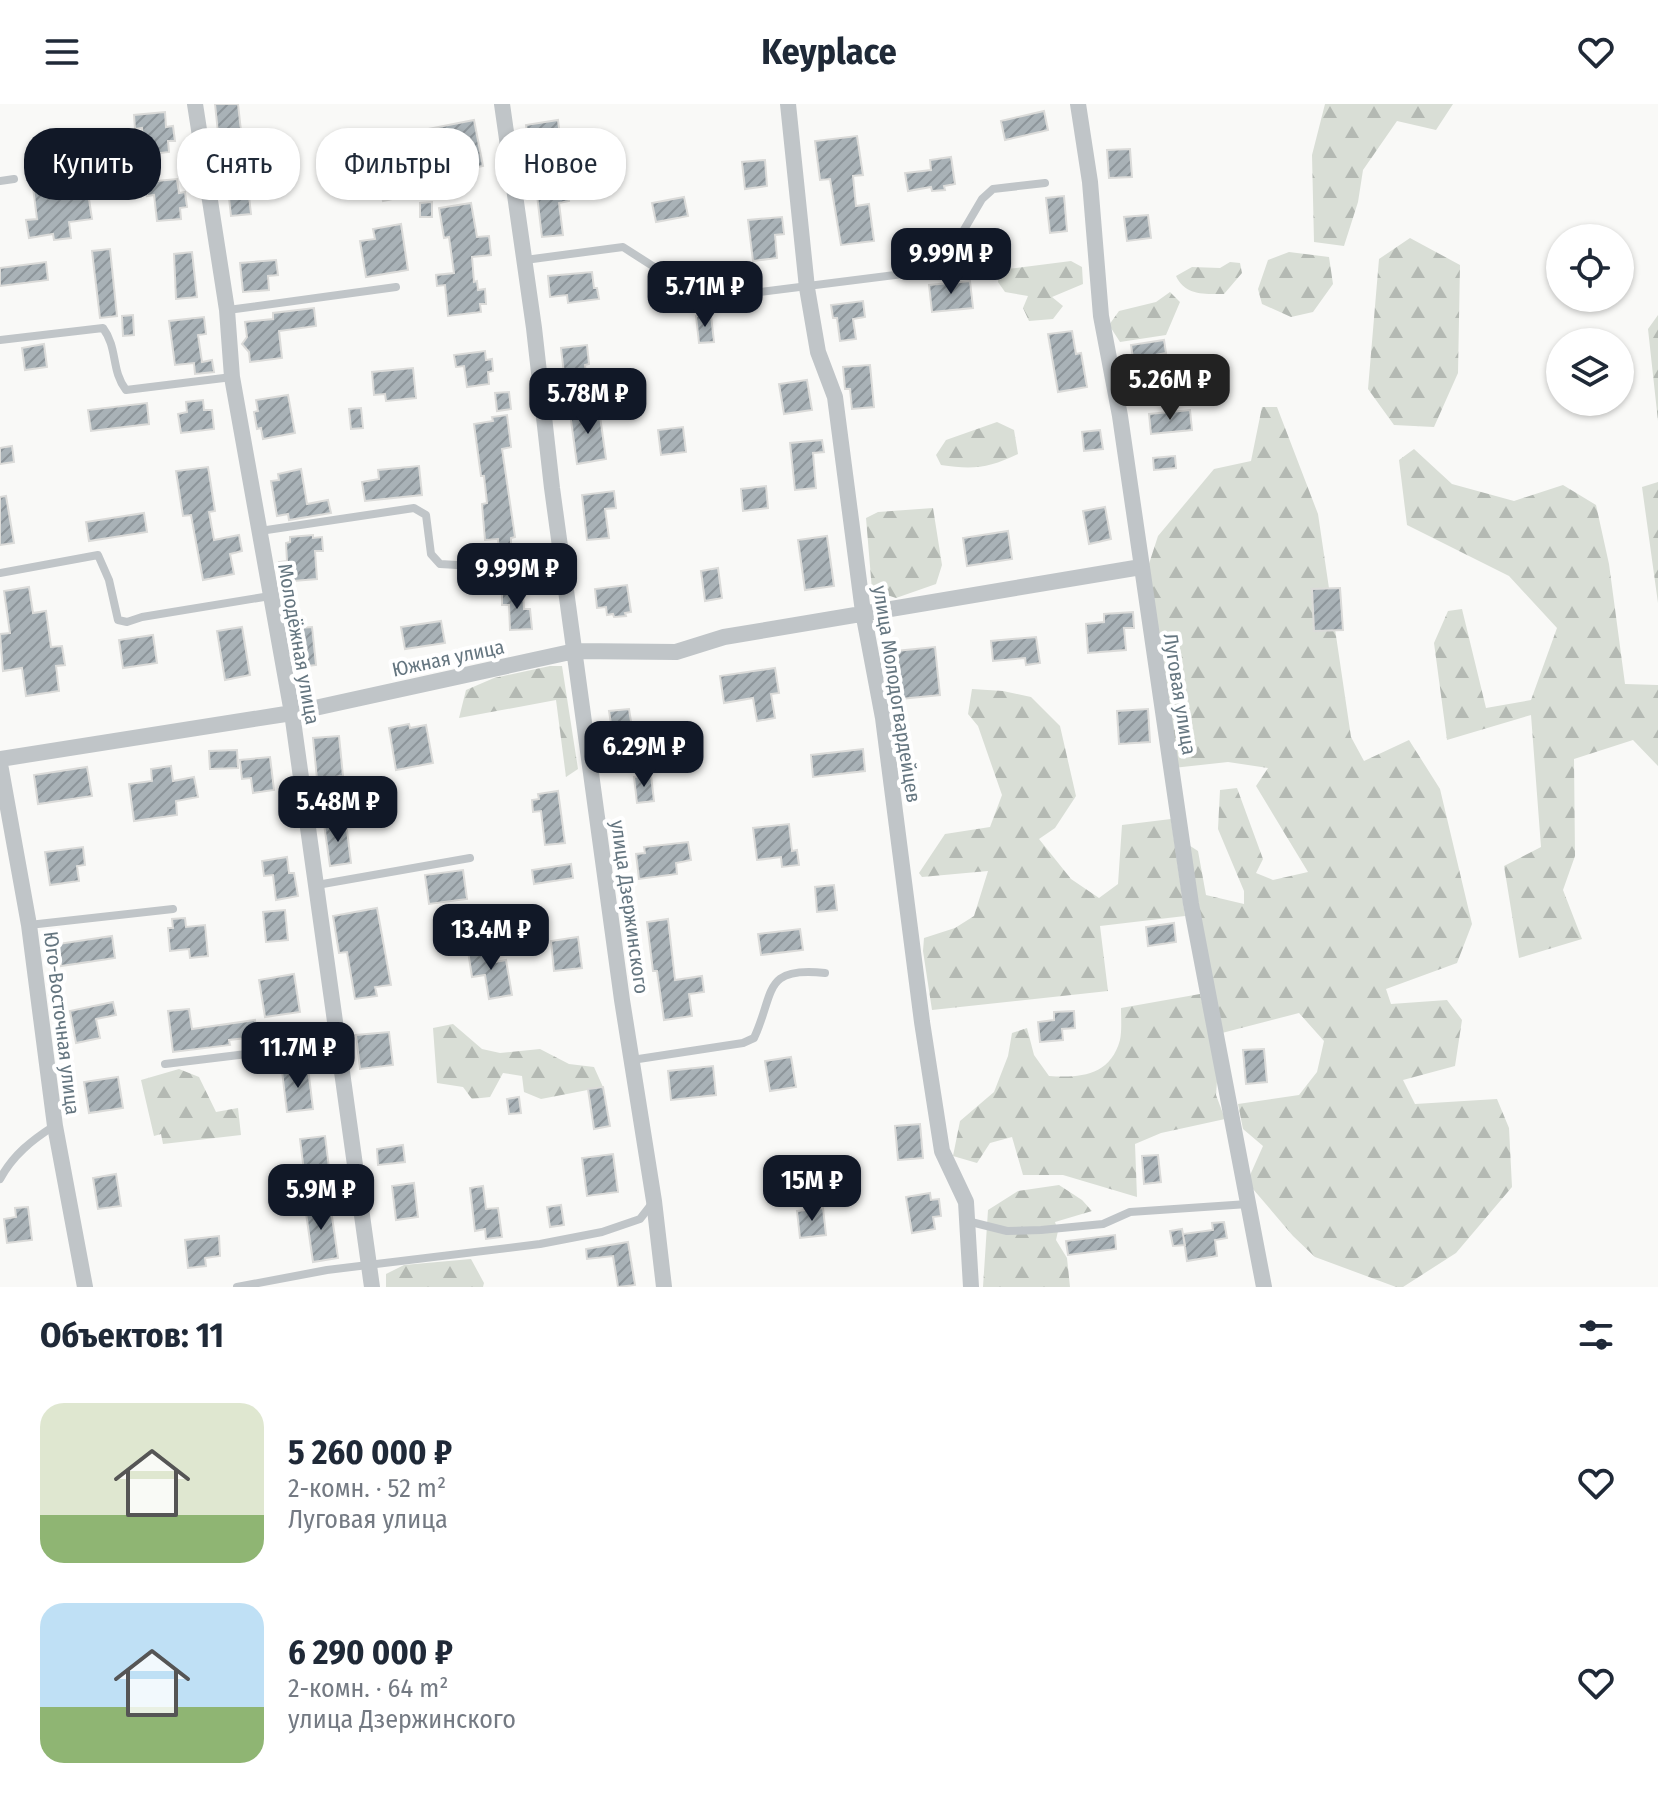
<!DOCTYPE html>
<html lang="ru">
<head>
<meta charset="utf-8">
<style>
	:root { --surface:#fff; --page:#f2f2f3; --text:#1f2937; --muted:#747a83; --accent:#111827 }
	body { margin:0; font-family:"Fira Sans Condensed",sans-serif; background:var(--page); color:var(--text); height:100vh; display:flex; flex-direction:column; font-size:30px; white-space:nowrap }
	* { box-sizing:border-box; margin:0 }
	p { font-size:26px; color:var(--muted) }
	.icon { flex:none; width:44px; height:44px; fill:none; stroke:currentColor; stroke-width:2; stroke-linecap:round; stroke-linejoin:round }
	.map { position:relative; height:1183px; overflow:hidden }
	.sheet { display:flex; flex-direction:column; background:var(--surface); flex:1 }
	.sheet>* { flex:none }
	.guide { position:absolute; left:24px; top:24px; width:800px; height:72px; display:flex; gap:16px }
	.tools { position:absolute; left:1546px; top:120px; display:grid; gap:16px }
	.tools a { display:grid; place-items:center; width:88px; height:88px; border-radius:50%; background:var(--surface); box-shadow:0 2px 6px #0004; font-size:40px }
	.price { position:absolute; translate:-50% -68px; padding:0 18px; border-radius:16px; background:var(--accent); color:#fff; font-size:26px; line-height:52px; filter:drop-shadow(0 2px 4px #0008) }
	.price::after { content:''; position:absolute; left:50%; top:48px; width:24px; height:18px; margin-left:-12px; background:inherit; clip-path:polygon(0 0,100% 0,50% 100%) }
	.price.current { background:#222; color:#fff }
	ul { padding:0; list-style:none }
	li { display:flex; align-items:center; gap:24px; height:200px; padding:0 40px }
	li span { display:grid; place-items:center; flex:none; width:224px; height:160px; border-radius:24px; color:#555 }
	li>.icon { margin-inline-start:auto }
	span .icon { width:96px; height:96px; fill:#fffc; stroke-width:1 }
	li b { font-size:34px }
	h2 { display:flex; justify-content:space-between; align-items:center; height:96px; padding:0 40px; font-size:34px }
	.pill { padding:0 28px; border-radius:32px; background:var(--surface); box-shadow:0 2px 6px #0004; font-size:28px; line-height:72px }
	.pill.current { background:var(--accent); color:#fff }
	header { display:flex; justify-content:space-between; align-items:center; height:104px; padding:0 40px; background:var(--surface); font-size:36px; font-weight:700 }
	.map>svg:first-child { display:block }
	.forest { fill:url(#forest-firs) }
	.building { fill:url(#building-hatch); stroke:#dbdbd9; stroke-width:2 }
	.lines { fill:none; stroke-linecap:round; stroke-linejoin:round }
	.lane { stroke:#c0c5c8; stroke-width:8 }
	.street { stroke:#c0c5c8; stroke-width:16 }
	.labels { text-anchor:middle; stroke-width:8; stroke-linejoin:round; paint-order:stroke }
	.street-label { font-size:20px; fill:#657680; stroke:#fff }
</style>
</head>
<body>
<header><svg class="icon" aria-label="menu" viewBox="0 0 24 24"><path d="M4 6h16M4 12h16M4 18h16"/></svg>Keyplace<svg class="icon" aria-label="heart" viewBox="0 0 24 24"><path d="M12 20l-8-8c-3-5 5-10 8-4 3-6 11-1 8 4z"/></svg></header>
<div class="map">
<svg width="1658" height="1183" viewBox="0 0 1658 1183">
	<defs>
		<pattern id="forest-firs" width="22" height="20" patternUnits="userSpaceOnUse" patternTransform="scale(2)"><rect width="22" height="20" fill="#d9ded6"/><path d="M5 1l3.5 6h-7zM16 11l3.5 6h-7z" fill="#b4b9b3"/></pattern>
		<pattern id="building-hatch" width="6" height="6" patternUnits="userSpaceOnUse" patternTransform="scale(2)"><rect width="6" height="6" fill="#a9b2b7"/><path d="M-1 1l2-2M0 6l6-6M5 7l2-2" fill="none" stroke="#8d959a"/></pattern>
	</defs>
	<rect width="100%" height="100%" fill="#f9f9f7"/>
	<path class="forest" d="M1325,0H1453L1436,26L1397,17L1363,66L1358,98L1344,142L1314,138L1312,51Z
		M1410,134L1460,161L1458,269L1434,323L1394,321L1368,285L1379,155Z
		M1289,148L1329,153L1333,180L1313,208L1291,213L1262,200L1258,185L1268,156Z
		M1071,157L1082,163L1083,180L1052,193L1063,202L1053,215L1029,217L1023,204L1028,192L1005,188L998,178L1000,166Z
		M1230,158L1240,159L1242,169L1224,190C1205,190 1185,192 1176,172L1192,163L1220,164Z
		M1170,188L1180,198L1166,231L1120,238L1109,221L1119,207L1156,198Z
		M1658,211V317L1648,225Z
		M1262,303H1277L1318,410L1351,633L1364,657L1409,636L1440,685L1472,820L1457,859L1386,885L1391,900L1447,896L1462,916L1455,962L1403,976L1415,1000L1497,995L1509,1024L1512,1083L1456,1149L1403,1183H1396L1315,1153L1293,1132L1247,1078L1263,1042L1243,1025L1238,1000L1299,991L1317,968L1324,937L1299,909L1222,929L1184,738L1198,747L1206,791L1244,800V787L1218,725L1220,686L1237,684L1263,755L1256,769L1273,776L1308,768L1256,682L1268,664L1228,658L1173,664L1160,533L1147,466L1158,432L1214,365L1251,357Z
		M997,318L1014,326L1018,350C989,364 973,366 941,361L936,351L946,336Z
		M1414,345L1452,380L1514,397L1563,381L1596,401L1609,460L1625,580L1658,581V662L1633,636L1574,655L1575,752L1563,786L1582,835L1519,854L1504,762L1541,743L1531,611L1447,636L1434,539L1448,507L1462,505L1486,604L1531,596L1557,524L1509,472L1407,421L1399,356Z
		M1658,378V499L1642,383Z
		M933,404L942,461L936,480L896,494L872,486L866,414L878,408Z
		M550,562H562L578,665L566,673L556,596L459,614L466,586L494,574Z
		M972,585L1003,587L1031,593L1060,622L1076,692L1055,724L1039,735L1071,775L1099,794L1118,780L1122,721L1171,715L1185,812L1100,822L1108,887L932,906L923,847L924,834L955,824L974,812L988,767L922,773L919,769L945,730L990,723L1002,691L978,622L968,610Z
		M1200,890L1218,963L1216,991L1225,1015L1161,1029L1135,1040L1137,1093L1063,1071H1023L1012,1033L990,1039L977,1059L953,1052L960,1017L994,988L1008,952L1012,929L1027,924L1034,951L1049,972C1080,974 1110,972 1120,936C1122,926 1121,914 1121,904Z
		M453,920L482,945L500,949L540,945L569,960L594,963L603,983L541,995L524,988L522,972L503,969L490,993L472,995L463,983L437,979L433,924Z
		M179,965L199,973L216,1008L238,1004L241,1031L163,1040L161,1030L154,1032L141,976Z
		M1059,1081L1082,1096L1092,1107L1055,1118L1058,1127L1056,1136L1067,1154L1070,1183H983L988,1106L1018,1087Z
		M471,1155L484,1179L483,1183H386V1170L404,1161Z"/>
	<path class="building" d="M215,0H238L242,36L219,38Z
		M1044,7L1048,26L1005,36L1001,17Z
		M165,8L166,23L173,22L175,37H168L169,48L145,51L142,24L135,25L134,11Z
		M474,16L483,62L457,67L454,52L429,57L423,26Z
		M558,16L560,31L550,32L553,56L530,59L526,21Z
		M857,32L863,71L853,72L856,102L869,100L874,137L841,141L830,75L820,76L815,37Z
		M385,40L397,94L383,97L378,68L359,72L358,66L344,69L340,48Z
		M1130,45L1132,73L1109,74L1107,46Z
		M951,53L955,80L944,82L945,86L932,87L931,83L908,87L905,69L931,66L930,56Z
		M765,56L767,82L745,85L742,58Z
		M246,65L251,110L231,112L226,67Z
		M86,75L92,115L69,118L71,134L54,136L53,130L29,134L26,116L37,115L33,83Z
		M177,75L179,89L185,88L187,103L180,104L181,115L157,117L154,91L147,92L146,78Z
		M557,81V86L567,85L569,97L559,99L563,131L542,133L536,83Z
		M1064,92L1067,127L1050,129L1046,94Z
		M684,93L688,112L656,118L652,99Z
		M432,98V113H420V99Z
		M471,99L477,133L489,132L491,151L472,153L474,178L477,177L478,186L485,185L486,200H480L481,208L448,212L445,181L437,182L436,171L454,169L449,133L444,134L439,104Z
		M1148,111L1151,134L1127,137L1124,113Z
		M782,113L784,130L775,131L777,154L753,157L748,116Z
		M401,120L408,166L366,173L360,137L375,135L373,125Z
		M110,145L117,212L100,214L92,147Z
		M192,148L197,193L176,195L174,150Z
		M276,156L278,171L268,172L269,186L243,188L240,159Z
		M46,158L48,176L0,182V164Z
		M592,168L594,184H597L599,195L568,199L567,191L550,193L548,172Z
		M970,177L973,204L932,208L929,181Z
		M863,197L865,213L853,215L856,235L840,237L837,214H833L831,201Z
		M314,204L316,222L279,227L282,254L250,258L249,248L242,240L247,233L245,218L273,215V209Z
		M133,211L134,231L123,232L122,212Z
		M711,211L714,238L699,239L696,212Z
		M204,213L206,230L198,231L202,258L212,256L214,268L195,270L194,259L175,261L169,217Z
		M1072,227L1076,250L1081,249L1087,283L1058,288L1048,230Z
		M1164,236L1166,249L1150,252L1154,273L1136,276L1131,241Z
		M44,240L47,263L25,266L22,244Z
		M587,241L589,260L585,261L588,285L566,287L561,244Z
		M485,247L486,256L492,255L493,267L488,268L489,280L467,283L464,262L456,263L454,251Z
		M870,261L874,303L852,305L850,285H845L843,263Z
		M413,264L416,294L386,297L385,290L374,291L372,268Z
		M807,276L812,306L784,310L779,280Z
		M509,288L511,305L497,307L495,289Z
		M288,291L295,329L263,335L261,324L257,325L254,308L258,307L256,296Z
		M203,296L204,306H212L214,325L181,329L178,310L187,308L186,298Z
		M147,299L149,320L91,327L88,306Z
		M361,304L363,324L351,325L349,305Z
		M599,305L606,355L577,360L570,309Z
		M1190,306L1192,326L1151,330L1149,310Z
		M507,311L511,343L502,345L515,433L511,434V444L499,446L498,435L485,436L482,400L487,399L484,372H481L474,320L493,317L492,313Z
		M683,323L686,348L661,351L658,326Z
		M1100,326L1103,345L1084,347L1082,328Z
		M822,336L824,348L813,349L816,384L795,386L790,339Z
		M12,342L14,358L0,360V344Z
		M1175,352L1176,364L1154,366L1153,354Z
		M419,362L422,391L365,397L362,378L379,375L378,366Z
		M208,363L215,407L209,408L214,436L239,431L242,447L230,450L234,470L203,476L191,411L183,412L176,367Z
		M301,365L307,400L328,396L331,409L289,416L288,410L277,412L271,377L279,376L278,370Z
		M766,382L768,404L743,407L741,385Z
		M614,387L616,404L605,405L609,434L587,436L582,391Z
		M6,392L14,439L0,441V393Z
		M1105,403L1111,435L1089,440L1083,407Z
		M144,409L147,428L89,437L86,418Z
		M1008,427L1012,455L967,462L963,434Z
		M313,431V434L322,433L323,447H315L317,475L281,478L279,458L287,457L286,439L290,438V433Z
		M827,432L834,482L805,486L798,436Z
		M718,464L722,494L705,497L701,467Z
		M627,481L631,508L625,509L626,512L614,513L613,510L607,511L606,503L597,504L595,485Z
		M29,483L33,509L46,507L51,543L62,542L65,561L56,562L59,587L26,592L22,564L3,567L0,530L10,529L4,487Z
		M1340,484L1343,526L1314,527L1312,485Z
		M523,487L524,505H530L532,525L510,526L509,501H502V489Z
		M1133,508L1134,524H1124L1126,546L1088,549L1086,520L1104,518V510Z
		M441,517L445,539L405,545L401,523Z
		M242,523L250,571L225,576L217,527Z
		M312,523L316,561L300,563L299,545L292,546L288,525Z
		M153,531L157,559L123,564L119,536Z
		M1036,533L1040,559L1026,561L1025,554L993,557L991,537Z
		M935,543L940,591L901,595L896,547Z
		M775,564L779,589L771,590L775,614L757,617L753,594L724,599L720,572Z
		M629,605L633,630L613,633L609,607Z
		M1148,605L1150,638L1119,640L1117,607Z
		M409,620L410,624L426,621L433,659L396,666L389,624Z
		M339,632L343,672L317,675L313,634Z
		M863,645L865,667L813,673L811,651Z
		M237,646L238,664L210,665L209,647Z
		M270,653L274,686L253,689L251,674L242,675L240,656Z
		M171,662L173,677L194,673L198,693L176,697L177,711L134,717L129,680L152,677L151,665Z
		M87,663L92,692L38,700L34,671Z
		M651,671L654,697L637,699L634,673Z
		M558,687L565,739L545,741L541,707L533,708L532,696L539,695L538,690Z
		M346,718L351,759L330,762L324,720Z
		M789,720L792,747L797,746L799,761L782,763L781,753L757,756L753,724Z
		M688,738L691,756L676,759L677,770L639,775L636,750L645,749L644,743Z
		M83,743L85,761L77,762L79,777L50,781L45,748Z
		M287,753L289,769H294L298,792L276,796L273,771L264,772L262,757Z
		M571,760L573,774L534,780L532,766Z
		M463,766L467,795L429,800L425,771Z
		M834,781L837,806L817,808L815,783Z
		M377,804L391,881L375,883L377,892L355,895L347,848L339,849L333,812Z
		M285,806L288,836L266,838L263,808Z
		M185,814L186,823L205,821L208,852L190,854L189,845L170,847L168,824H173L172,815Z
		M668,815L675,876L702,872L704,888L689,890L692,912L664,916L657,867H653L647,818Z
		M1174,819L1176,838L1148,842L1146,823Z
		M800,825L803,846L761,851L758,830Z
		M112,832L115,854L61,862L58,840Z
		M578,833L582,864L554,867L551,837Z
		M493,843L495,858L506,856L512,891L489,895L485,871L472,873L468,847Z
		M294,870L300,908L265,913L259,876Z
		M113,898L116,911L96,915L100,934L76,939L70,907Z
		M189,905L192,925L255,916L257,933L229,936L230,941L173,948L168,907Z
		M1074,907L1075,924L1062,925L1063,936L1040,938L1038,918L1054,916V908Z
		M389,928L393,961L360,965L356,931Z
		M1264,945L1267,978L1246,980L1243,946Z
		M791,953L796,983L770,987L765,957Z
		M713,962L716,991L671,996L668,967Z
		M308,964L313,1005L287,1008L282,967Z
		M118,973L123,1004L89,1009L84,978Z
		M603,983L610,1022L594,1025L588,985Z
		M519,993L521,1009L509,1010L507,995Z
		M920,1020L923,1054L898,1056L895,1022Z
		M325,1032L329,1064L304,1067L300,1035Z
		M403,1041L405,1058L378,1061L377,1045Z
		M613,1050L618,1088L587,1092L582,1054Z
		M1158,1051L1161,1078L1144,1080L1142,1052Z
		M116,1070L121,1102L98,1105L93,1074Z
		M414,1079L418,1113L396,1116L392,1082Z
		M483,1082L486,1105L498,1104L502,1133L486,1135L485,1125L475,1127L470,1084Z
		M930,1089L931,1096L939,1095L941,1112L933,1113L935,1125L912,1129L906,1093Z
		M330,1099L338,1154L313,1158L305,1102Z
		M561,1101L564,1121L550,1123L547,1103Z
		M28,1103L32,1136L7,1139L4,1115L16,1113L15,1104Z
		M823,1104L826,1131L800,1134L797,1107Z
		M1224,1118L1227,1134L1215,1136L1217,1152L1187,1157L1183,1130L1213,1126L1212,1119Z
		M1182,1125L1185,1141L1173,1142L1170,1127Z
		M1115,1131L1116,1145L1068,1151L1066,1137Z
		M219,1132L220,1152L205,1154L206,1162L188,1164L185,1136Z
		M628,1138L635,1181L618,1183L613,1152L587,1155L586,1145Z"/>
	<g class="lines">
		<path class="lane" d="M0,77L14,75
			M525,156L623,143L704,195L911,169L945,158L982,95L993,85L1045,79
			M228,206L396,183
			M0,236L103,224C118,244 111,267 126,286L232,273
			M260,427L414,404L426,411L431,450L440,460L457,461L560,442
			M0,469L98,451L109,476L118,516L127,518L142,513L270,492
			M317,781L470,754
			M29,821L173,805
			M632,956L743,939L754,934C775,889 762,862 825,869
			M165,960L337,939
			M0,1075C13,1051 32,1036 54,1022
			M967,1117L1007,1127L1041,1126L1103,1120L1130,1108L1248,1100
			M237,1183L327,1166L540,1140L602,1128L640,1115L654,1097"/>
		<path class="street" d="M195,0L227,206L232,273L292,609L372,1183
			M502,0L534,224L552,384L622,896L654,1097L664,1183
			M788,0L807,184L818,248L835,293L863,508L883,614L922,918L942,1047L966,1098L971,1183
			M1078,0L1090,78L1101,212L1120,312L1191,800L1264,1183
			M0,655L292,609L575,547L676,548L724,533L1141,463
			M0,660L29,821L55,1022L85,1183"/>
	</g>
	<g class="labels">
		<g class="street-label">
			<text transform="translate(299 540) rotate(80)" y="7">Молодёжная улица</text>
			<text transform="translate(448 554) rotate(-12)" y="7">Южная улица</text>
			<text transform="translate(897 590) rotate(81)" y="7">улица Молодогвардейцев</text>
			<text transform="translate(1180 590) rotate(81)" y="7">Луговая улица</text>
			<text transform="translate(630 803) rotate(82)" y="7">улица Дзержинского</text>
			<text transform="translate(62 919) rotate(83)" y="7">Юго-Восточная улица</text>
		</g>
	</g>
</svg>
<div class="tools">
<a><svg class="icon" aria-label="locate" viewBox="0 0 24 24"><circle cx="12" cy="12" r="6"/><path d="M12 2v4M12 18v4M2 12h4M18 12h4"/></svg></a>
<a><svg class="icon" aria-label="layers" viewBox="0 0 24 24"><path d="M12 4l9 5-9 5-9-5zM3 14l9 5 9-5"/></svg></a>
</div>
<b class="price" style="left:951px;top:192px">9.99M ₽</b>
<b class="price" style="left:705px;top:225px">5.71M ₽</b>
<b class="price current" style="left:1170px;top:318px">5.26M ₽</b>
<b class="price" style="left:588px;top:332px">5.78M ₽</b>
<b class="price" style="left:517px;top:507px">9.99M ₽</b>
<b class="price" style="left:644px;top:685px">6.29M ₽</b>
<b class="price" style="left:338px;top:740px">5.48M ₽</b>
<b class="price" style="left:491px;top:868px">13.4M ₽</b>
<b class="price" style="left:298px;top:986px">11.7M ₽</b>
<b class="price" style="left:812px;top:1119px">15M ₽</b>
<b class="price" style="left:321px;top:1128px">5.9M ₽</b>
<div class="guide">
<a class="pill current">Купить</a>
<a class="pill">Снять</a>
<a class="pill">Фильтры</a>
<a class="pill">Новое</a>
</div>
</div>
<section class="sheet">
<h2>Объектов: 11<svg class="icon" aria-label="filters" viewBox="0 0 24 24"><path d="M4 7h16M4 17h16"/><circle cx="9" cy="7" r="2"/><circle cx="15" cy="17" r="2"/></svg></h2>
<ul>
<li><span style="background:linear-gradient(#dfe7d0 70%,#8fb573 0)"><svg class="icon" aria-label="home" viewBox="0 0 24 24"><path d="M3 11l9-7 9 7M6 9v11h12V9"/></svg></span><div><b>5 260 000 ₽</b><p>2-комн. · 52 m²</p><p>Луговая улица</p></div><svg class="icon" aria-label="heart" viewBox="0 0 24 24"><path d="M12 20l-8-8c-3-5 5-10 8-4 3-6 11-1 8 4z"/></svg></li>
<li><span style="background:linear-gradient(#bfe0f5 65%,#8fb573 0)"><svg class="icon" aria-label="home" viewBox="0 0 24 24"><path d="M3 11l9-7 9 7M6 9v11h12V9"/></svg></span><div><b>6 290 000 ₽</b><p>2-комн. · 64 m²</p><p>улица Дзержинского</p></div><svg class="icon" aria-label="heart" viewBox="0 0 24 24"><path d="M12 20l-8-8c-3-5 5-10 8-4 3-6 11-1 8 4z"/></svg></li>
</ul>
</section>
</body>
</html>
